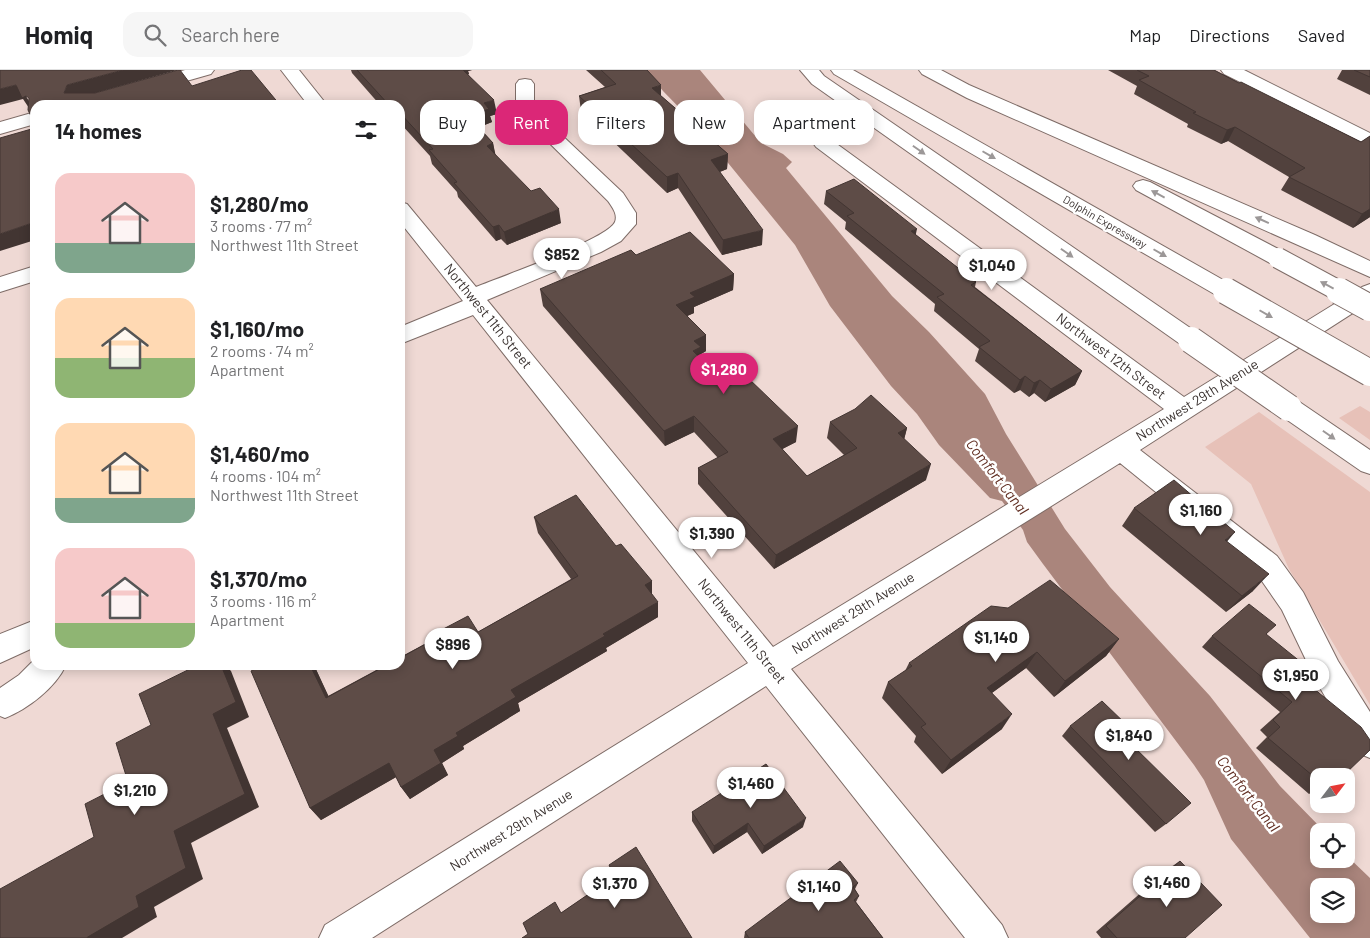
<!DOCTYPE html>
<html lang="en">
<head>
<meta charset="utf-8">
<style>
	:root { --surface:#fff; --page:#f6f6f6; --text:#202124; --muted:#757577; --line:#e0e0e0; --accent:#db2777 }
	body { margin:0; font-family:Barlow,sans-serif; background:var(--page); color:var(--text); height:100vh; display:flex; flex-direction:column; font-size:19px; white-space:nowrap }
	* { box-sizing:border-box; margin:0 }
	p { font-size:16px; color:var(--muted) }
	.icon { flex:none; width:28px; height:28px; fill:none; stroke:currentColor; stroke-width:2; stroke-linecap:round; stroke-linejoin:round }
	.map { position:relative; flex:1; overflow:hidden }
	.panel { position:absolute; left:30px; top:30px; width:375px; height:570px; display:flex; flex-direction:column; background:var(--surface); border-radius:15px; box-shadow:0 2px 12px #0003 }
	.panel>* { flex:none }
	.hud { position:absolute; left:420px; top:30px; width:475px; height:45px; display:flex; gap:10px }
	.needle { width:32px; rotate:58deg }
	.tools { position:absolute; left:1310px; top:698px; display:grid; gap:10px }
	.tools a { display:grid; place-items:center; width:45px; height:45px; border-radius:10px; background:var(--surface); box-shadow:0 2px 12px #0003; font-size:25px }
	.price { position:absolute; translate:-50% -42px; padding:0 11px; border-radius:18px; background:#fff; color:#222; font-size:16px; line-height:32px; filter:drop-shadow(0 1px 2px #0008) }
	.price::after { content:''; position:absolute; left:50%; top:30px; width:15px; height:11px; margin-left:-8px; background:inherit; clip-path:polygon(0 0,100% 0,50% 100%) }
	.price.current { background:var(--accent); color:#fff }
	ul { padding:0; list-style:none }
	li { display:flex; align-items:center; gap:15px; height:125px; padding:0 25px }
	li span { display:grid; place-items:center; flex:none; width:140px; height:100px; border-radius:15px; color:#555 }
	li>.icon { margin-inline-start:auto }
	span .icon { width:60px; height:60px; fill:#fffc; stroke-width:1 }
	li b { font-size:21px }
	h2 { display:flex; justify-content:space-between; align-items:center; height:60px; padding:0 25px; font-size:21px }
	.pill { padding:0 18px; border-radius:15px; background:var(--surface); box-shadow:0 2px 12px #0003; font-size:18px; line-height:45px }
	.pill.current { background:var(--accent); color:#fff }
	header { display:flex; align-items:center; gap:30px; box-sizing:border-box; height:70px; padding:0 25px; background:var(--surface); border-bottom:1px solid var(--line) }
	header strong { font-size:24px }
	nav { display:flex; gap:28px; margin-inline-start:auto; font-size:18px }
	.search { width:350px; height:45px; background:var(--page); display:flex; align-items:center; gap:12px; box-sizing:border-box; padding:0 18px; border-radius:15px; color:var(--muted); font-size:19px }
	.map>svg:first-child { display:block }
	.green { fill:#e7c1b8 }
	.water { fill:#aa857c; fill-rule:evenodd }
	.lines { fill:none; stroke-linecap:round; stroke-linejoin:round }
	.minor-casing { stroke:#7e6c67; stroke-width:2 }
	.highway-casing { stroke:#7e6c67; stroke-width:2 }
	.minor { fill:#fff; fill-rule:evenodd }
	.highway { fill:#fff; fill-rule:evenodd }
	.highway-bridge-far1-casing { stroke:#7e6c67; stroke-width:22; stroke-linecap:butt }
	.highway-bridge-casing { stroke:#7e6c67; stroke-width:28; stroke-linecap:butt }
	.highway-bridge-far1 { stroke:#fff; stroke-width:20 }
	.highway-bridge { stroke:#fff; stroke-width:26 }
	.wall { fill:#51413d }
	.shaded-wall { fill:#423532 }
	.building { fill:#5e4c47; stroke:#423532 }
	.oneway { fill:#9c9898 }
	.labels { text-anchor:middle; stroke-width:5; stroke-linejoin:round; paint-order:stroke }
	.far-street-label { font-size:11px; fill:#3a3230; stroke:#fff }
	.street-label { font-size:14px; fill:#3a3230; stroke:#fff }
	.water-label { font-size:15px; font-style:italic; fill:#602d21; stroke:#fff }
</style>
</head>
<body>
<header>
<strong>Homiq</strong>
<div class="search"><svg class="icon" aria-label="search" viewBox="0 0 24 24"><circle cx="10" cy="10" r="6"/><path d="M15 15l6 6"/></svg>Search here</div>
<nav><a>Map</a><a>Directions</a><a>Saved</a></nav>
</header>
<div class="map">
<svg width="1370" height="868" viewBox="0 0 1370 868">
	<rect width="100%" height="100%" fill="#efd9d4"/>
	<path class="green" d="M1360,336L1370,342V370L1339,348Z
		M1259,342L1370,422V635L1289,499L1251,414L1205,377Z"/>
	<path class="water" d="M646,0H700L761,73L783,84L792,92L786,98L892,226L929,262L985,324L1006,364L1065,459L1110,517L1210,626L1280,716L1324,761H1319V789H1346V785L1370,808V868H1310L1231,769L1204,710L1194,695L1043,494L1027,472L1023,460L1002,431L990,428L939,375L917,344L891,316L830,236L795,175L702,61L663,21ZM1319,816H1346V844H1319Z"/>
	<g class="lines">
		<defs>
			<path id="minor" d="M185,0H214L211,4L102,35H73L75,31Z
				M281,0H299L327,35H308Z
				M1221,0H1244L1370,63V76L1224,4Z
				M525,9L531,10L534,14V39L623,123L636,143V154L621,171L601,182L487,230L773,577L1164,339L816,77L813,73L816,69L823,67L830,69L1184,327L1362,217L1370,214V232L1140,380L1277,486L1303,522L1338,591L1370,642V688L1358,683L1316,611L1282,540L1257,504L1120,393L791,599L1002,855L1008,868H965L766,616L372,868H319L325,855L748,593L473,245L400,274V257L463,231L400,152V132L407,134L476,217C498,208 608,169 615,152C618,144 612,137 608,131L516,40V14L519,10Z
				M35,42V54L0,64V52Z
				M35,196V211L0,222V207Z
				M35,550V577L0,593V564Z
				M35,589V595H66C55,618 28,639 5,648L0,646V618L19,605Z"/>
			<path id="highway" d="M800,0H819L824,6L1199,264L1203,270L1199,276L1191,278L1183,276L812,14Z
				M831,0H853L1232,215L1235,220L1232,225L1224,227L1216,225L834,4Z
				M919,0H941L969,15L1315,165L1370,191V207L967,28L922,4Z
				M1143,110L1150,112L1286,183L1289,188L1286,193L1278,195L1270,193L1136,120L1133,116L1136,112Z
				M1289,329L1298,331L1370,380V404L1361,401L1280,345L1276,338L1280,331Z"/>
		</defs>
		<use href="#minor" class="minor-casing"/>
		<use href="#highway" class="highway-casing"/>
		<use href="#minor" class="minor"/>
		<use href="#highway" class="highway"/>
		<defs>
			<path id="highway-bridge-far1" d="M1278,188L1341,222
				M1224,220L1228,222"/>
			<path id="highway-bridge" d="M1226,221L1370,303
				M1339,221L1370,238
				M1191,270L1289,338"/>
		</defs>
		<use href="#highway-bridge-far1" class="highway-bridge-far1-casing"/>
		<use href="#highway-bridge" class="highway-bridge-casing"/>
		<use href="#highway-bridge-far1" class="highway-bridge-far1"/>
		<use href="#highway-bridge" class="highway-bridge"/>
	</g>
	<path class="wall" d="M351,0H472L468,1L469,4H468L497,44L490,46L492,52L482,56V59H480L493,73L495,85L561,153L507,175L501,169L496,171L458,127L457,122L432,94L430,86L400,53V35H380L352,3Z
		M586,0H647L661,26L728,84L727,99L720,102L762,175L722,185L678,118L667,123L581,41L579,26L605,17Z
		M1108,0H1214L1239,13L1361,72L1370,66V147L1353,158L1281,120L1289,107L1228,71L1221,74L1187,57L1188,54L1134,24L1137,16Z
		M1342,0H1370V25L1337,9Z
		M826,121L916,165L976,212L975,217L1082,301L1075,315L1045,332L1034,323L1029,327L1020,320L1014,323L975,291L979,279L934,241L935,234L845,159L846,152L824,134Z
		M636,185L734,204L733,220L694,237V243L687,246L706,265V281L701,284V288L729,316L796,372L782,379L807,406L844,385L827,368L830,352L907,358L904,369L926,410L774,499L698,414V398L718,388L694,362L665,376L543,236L540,219Z
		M1134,438L1227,471L1253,521L1226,542L1122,456Z
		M534,447L616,476L652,511V525L658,547L606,578L607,581L518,633L520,641L463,676L464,679L442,693L448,705L410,729L401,717L396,707L321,750L310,738L263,595H314L328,626L432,570L430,566L478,562L571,509L538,463Z
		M1266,564L1303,610L1343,706H1319V718L1309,724L1256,678L1267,667L1260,660L1280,642L1202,577L1212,566Z
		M1119,569L1106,586L1054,627L1026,598L992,623L1002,659L942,704L914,672L916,666L882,628L888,612L905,601L909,593Z
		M1070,656L1132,660L1125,668L1166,754L1155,762L1062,666Z
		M692,742L803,757L762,784L747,762L713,784L692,751Z
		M1180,791L1185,868H1101L1096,862L1168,799Z
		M609,795L692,868L561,843L613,808Z
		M858,813L855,819L859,826L856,832L883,868H744L745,862Z"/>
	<path class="shaded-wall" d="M123,0H177L74,29L64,23L67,15Z
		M458,0H472L468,1L469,4L459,7Z
		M16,15L26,26L34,40L31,41L23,29L0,35V19Z
		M661,15V30L652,18Z
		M494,30L497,44L490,46L492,52L482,56V59L473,62L470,48L477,43L484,33Z
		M1235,57L1228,71L1221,74L1227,60Z
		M493,73L496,87L487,76Z
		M728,84L727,99L711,105V90Z
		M678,103V118L667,123V107Z
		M559,139L561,153L507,175L504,162Z
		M1370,139V147L1353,158L1362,144Z
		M35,152V170L0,181V164Z
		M499,155L501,169L496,171L493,157Z
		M917,159L914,172L911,161Z
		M763,160L762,175L722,185L723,170Z
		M734,204L733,220L694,237V243L676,251V235L690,223Z
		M706,265V281L701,284L700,293L693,281L694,271Z
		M1082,301L1075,315L1045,332L1051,319Z
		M1025,306L1020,320L1014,323L1020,310Z
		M1040,310L1034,323L1029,327L1034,313Z
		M694,346V362L665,376L664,361Z
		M798,356L796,372L771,385L773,369Z
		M907,358L903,374L898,363Z
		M931,394L926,410L774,499L776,485Z
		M1235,462L1220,480L1225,470Z
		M1269,504L1253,521L1226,542L1242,526Z
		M652,511V527L645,515Z
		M658,532V547L606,578L607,581L518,633L520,641L463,676L464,679L442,693L448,705L410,729L401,717L434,680L511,620L603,564Z
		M1119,569L1106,586L1054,627L1065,611Z
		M1037,582L1026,598L978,633L987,618Z
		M221,595H225L231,601L249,647L227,658L259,737L191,773L203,809L154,837L157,847L122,868H86L136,826L174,761L213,644Z
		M310,595H314L336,642L326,628Z
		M1012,644L1002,659L942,704L951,690Z
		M389,693L398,706L321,750L310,738Z
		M806,748L803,757L762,784L764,776Z
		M748,753L747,762L713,784L714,776Z"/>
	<path class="building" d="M0,0H123L67,15L64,23H95L178,0H180L192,16L242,0H251L280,35H35V54L28,40L29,28L26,26L22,28L16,15L0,19Z
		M357,0H463L494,30L484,33L489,39L477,43L480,45L470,48L493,73L487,76L531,121L540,118L559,139L504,162L499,155L493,157L454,113L457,112L429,80L433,79L400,43V35H389Z
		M601,0H647L661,15L652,18L728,84L711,90L763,160L723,170L678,103L667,107L579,26L616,14Z
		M1137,0H1214L1239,13L1241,12L1361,72L1370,66V139L1362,144L1289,107L1305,98L1235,57L1227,60L1193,43L1196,42L1139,10L1149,6Z
		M1354,0H1370V7Z
		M35,58V152L0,164V68Z
		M854,109L917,159L911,161L976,212L971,215L1082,301L1051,319L1040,310L1034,313L1025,306L1020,310L979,277L990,271L937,227L944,224L847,146L854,143L826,121Z
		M690,162L734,204L690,223L695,227L676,235L706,265L694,271L701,277L693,281L729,316L747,307L798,356L773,369L807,406L857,378L830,352L855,339L871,325L907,358L898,363L931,394L776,485L698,398L728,382L694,346L664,361L540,219L631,180L636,185Z
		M1174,410L1235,462L1225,470L1269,504L1242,526L1134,438Z
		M576,425L616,476L621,474L652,511L645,515L658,532L603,564L605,566L511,620L516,627L456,663L458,666L434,680L441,693L401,717L389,693L310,738L251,601L263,595H310L326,628L387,595H400V588L433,570L430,566L468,546L478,562L578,506L534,447Z
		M1050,510L1119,569L1065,611L1037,582L987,618L1012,644L951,690L921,657L926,654L888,612L912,596L909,593L991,536L1008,538Z
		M1249,534L1276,555L1266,564L1312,601L1303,610L1361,657L1370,670V680L1343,706H1338L1335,704L1332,706H1319V711L1268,668L1280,657L1273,650L1292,632L1212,566Z
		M198,595H221L236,632L213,644L245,724L174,761L186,798L136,826L139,837L86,868H0V819L94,767L85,734L128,712L116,673L151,655L139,624Z
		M1102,631L1132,660L1124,667L1191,733L1166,754L1070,656Z
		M766,694L806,748L764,776L748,753L714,776L692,742Z
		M636,777L692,868H522L528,864L523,853L555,832L561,843L615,806L609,795Z
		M840,791L858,813L853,817L859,826L854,830L883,868H749L745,862Z
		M1180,791L1222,835L1185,868H1117L1106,856Z"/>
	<defs><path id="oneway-solid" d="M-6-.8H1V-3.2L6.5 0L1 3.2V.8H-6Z" transform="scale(1.25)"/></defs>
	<g class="oneway">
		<use href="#oneway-solid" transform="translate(919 80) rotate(35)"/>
		<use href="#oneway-solid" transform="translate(989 85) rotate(30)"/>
		<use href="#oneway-solid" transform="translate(1158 124) rotate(-152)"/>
		<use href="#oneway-solid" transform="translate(1262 150) rotate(-156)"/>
		<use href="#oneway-solid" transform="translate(1067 183) rotate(35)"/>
		<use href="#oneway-solid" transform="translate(1160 183) rotate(30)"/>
		<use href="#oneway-solid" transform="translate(1327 215) rotate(-152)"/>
		<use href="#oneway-solid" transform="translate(1266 244) rotate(30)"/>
		<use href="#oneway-solid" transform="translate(1329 365) rotate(35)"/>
	</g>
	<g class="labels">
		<g class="far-street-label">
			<text transform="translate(1105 152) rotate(30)" y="4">Dolphin Expressway</text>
		</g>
		<g class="street-label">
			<text transform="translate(488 246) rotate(51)" y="5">Northwest 11th Street</text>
			<text transform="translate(1111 286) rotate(37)" y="5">Northwest 12th Street</text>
			<text transform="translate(1197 330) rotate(-32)" y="5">Northwest 29th Avenue</text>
			<text transform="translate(853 543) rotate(-32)" y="5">Northwest 29th Avenue</text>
			<text transform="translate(742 561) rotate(51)" y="5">Northwest 11th Street</text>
			<text transform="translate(511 760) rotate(-32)" y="5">Northwest 29th Avenue</text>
		</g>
		<g class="water-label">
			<text transform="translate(997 407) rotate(52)" y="5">Comfort Canal</text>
			<text transform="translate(1248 724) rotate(52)" y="5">Comfort Canal</text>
		</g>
	</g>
</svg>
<div class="tools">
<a><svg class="needle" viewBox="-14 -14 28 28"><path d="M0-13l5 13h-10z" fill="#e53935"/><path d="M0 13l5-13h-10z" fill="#757577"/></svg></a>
<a><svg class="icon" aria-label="locate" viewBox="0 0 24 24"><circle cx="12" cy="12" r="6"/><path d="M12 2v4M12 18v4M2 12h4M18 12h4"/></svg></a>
<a><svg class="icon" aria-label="layers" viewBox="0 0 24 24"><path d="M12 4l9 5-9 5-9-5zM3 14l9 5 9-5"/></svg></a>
</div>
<b class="price" style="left:562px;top:210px">$852</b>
<b class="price" style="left:992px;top:221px">$1,040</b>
<b class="price current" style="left:724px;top:325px">$1,280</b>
<b class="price" style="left:1201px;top:466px">$1,160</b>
<b class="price" style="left:712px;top:489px">$1,390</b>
<b class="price" style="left:996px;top:593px">$1,140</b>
<b class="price" style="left:453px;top:600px">$896</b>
<b class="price" style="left:1296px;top:631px">$1,950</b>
<b class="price" style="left:1129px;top:691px">$1,840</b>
<b class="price" style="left:751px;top:739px">$1,460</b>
<b class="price" style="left:135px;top:746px">$1,210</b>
<b class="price" style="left:1167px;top:838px">$1,460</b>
<b class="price" style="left:615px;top:839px">$1,370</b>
<b class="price" style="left:819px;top:842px">$1,140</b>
<div class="hud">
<a class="pill">Buy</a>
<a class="pill current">Rent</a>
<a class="pill">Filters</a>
<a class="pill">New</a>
<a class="pill">Apartment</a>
</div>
<section class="panel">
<h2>14 homes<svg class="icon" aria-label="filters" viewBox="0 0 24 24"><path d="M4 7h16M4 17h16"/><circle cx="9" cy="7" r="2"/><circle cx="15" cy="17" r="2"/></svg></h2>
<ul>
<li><span style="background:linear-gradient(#f6c9c9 70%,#7fa58c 0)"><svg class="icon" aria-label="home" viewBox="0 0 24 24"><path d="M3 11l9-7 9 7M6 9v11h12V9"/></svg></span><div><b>$1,280/mo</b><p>3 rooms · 77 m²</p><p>Northwest 11th Street</p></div></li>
<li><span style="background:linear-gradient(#ffd9b3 60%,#8fb573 0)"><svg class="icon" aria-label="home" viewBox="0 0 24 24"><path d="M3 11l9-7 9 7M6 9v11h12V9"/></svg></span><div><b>$1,160/mo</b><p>2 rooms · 74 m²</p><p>Apartment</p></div></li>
<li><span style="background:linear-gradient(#ffd9b3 75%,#7fa58c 0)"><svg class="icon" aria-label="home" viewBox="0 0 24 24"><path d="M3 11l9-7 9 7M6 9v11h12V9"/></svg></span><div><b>$1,460/mo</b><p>4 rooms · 104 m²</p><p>Northwest 11th Street</p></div></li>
<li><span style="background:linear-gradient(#f6c9c9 75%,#8fb573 0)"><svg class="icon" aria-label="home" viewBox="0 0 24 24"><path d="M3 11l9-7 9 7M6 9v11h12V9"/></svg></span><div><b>$1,370/mo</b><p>3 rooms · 116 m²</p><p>Apartment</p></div></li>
</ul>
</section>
</div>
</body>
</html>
